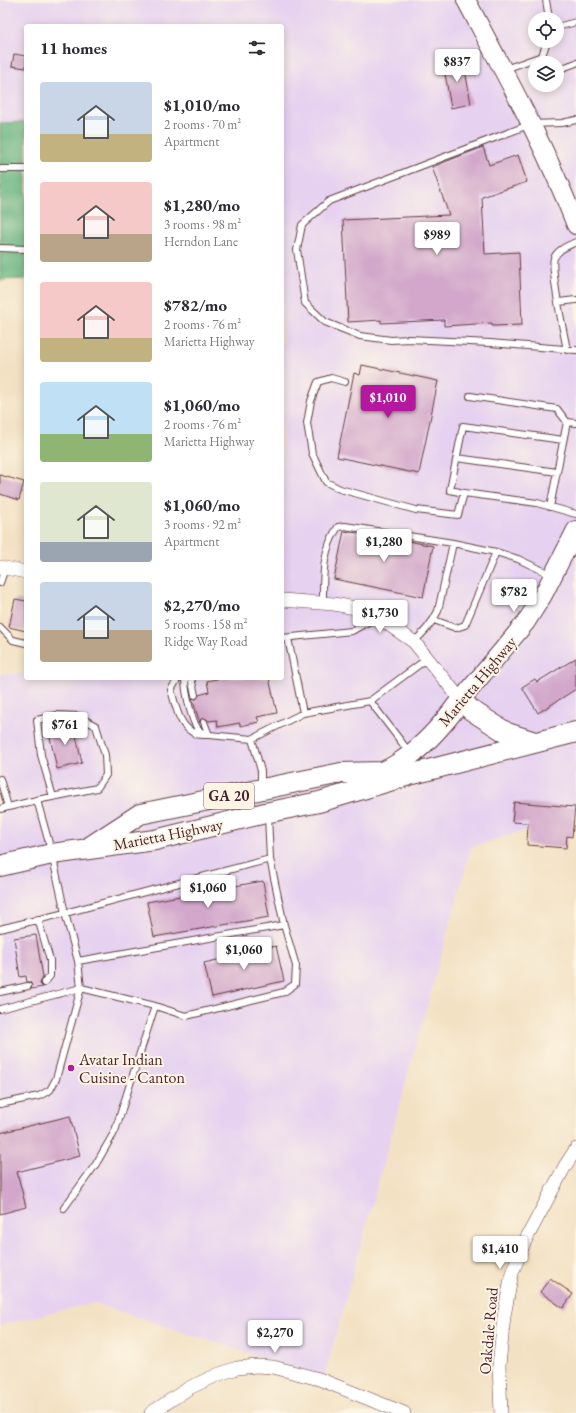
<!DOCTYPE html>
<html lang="en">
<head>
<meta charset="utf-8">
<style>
	:root { --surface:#fff; --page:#f7f7f7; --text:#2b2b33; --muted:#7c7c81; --accent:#b5179e }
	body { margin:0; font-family:"EB Garamond",serif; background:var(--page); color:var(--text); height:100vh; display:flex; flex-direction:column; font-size:15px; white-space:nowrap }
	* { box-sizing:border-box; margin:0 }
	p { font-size:13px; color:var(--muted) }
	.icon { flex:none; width:22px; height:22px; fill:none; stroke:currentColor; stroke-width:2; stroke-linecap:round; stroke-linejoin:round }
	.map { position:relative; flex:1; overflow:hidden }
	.details { position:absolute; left:24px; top:24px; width:260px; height:656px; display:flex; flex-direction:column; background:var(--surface); border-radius:4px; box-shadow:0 2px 10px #0003 }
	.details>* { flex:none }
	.fabs { position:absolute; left:528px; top:12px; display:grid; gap:8px }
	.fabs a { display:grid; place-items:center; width:36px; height:36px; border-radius:50%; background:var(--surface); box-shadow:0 2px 10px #0003; font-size:20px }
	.price { position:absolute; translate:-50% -34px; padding:0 9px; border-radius:4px; background:#fff; color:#222; font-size:13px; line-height:26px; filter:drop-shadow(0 1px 2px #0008) }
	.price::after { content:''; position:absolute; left:50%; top:24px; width:12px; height:9px; margin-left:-6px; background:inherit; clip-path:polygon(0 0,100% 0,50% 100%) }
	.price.current { background:var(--accent); color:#fff }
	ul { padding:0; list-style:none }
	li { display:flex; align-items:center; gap:12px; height:100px; padding:0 16px }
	li span { display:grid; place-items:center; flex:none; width:112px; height:80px; border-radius:4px; color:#555 }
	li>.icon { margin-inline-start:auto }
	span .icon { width:48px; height:48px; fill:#fffc; stroke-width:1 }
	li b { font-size:17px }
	h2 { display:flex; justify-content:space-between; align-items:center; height:48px; padding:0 16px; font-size:17px }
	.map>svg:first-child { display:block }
	.built { fill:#e6d2f0; fill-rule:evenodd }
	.forest { fill:#63b27d; stroke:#566854 }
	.building { fill:#d2a7cb }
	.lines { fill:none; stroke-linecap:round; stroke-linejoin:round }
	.service-casing { stroke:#633c42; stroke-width:8 }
	.minor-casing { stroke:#633c42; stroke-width:14 }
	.secondary-casing { stroke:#633c42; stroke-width:20 }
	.primary-casing { stroke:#633c42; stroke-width:22 }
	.service { stroke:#fff; stroke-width:6 }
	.minor { stroke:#fff; stroke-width:13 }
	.secondary { stroke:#fff; stroke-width:18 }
	.primary { stroke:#fff; stroke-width:20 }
	.poi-dot { fill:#b5179e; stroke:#fcf5e5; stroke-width:1.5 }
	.labels { text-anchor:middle; stroke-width:4; stroke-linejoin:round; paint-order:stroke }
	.shield { fill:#fcf5e5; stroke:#7f5f63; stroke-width:1 }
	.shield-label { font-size:15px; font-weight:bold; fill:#4a1f2b }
	.street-label { font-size:16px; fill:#4a1f2b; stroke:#fcf5e5 }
	.poi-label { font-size:16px; fill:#4a1f2b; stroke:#fcf5e5; text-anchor:start }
</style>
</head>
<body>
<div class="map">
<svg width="576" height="1413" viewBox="0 0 576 1413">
	<rect width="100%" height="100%" fill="#fcf5e5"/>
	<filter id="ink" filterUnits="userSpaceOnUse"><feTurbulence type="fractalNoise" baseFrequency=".025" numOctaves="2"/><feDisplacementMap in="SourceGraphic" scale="8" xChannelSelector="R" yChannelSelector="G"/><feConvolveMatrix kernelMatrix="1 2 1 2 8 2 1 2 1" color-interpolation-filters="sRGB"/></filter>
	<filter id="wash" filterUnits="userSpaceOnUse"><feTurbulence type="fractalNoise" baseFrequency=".012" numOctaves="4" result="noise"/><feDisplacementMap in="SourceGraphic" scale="16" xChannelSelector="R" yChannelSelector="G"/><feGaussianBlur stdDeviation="0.9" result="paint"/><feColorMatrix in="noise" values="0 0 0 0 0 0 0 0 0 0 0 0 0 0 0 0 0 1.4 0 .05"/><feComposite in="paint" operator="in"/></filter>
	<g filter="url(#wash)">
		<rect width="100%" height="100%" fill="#f3e1c3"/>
		<path class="built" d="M0,0H576V815L471,847L324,1378L93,1303L0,1325V674L26,673V678H282V26H26V122L0,123ZM535,19H557V41H535ZM535,63H557V85H535Z"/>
		<path class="forest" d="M26,122V279L0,280V123Z"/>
		<g id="blocks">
			<path class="building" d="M14,54L26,56V68L12,66Z
				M463,58L471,104L451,108L443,62Z
				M483,147L489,165L518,155L527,182L482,197L485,254L519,252L522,325L492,326V323L444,326V320L381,323V320L348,322L343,220L449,215L432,167Z
				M362,365L438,381L419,474L337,457L354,373L360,375Z
				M0,475L24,482L19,500L0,494Z
				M344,531L398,539L433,546L423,597L334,579Z
				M15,599L26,601V631L9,627Z
				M576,658V689L538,713L522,687L535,679L537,682Z
				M221,678H269L277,713L257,717L259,722L240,726V723L218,727L217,720L209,721L204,718L201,719L200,723L192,698L196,699L199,695L209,692L207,681Z
				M73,722L82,763L57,769L48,728Z
				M514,802L575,807L572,837L567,836L566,848L527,845L528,823L512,822Z
				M263,881L269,917L154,937L147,902Z
				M36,935L43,977L40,984L43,987L31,989L32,985L30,982H27L26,976L20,977L14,938Z
				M255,946L256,950L276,946L284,981L212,997L204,963L239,955L240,949Z
				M70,1116L80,1156L17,1172L26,1207L0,1214V1133Z
				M550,1278L573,1294L563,1308L540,1292Z"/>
		</g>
	</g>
	<g filter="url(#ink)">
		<use href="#blocks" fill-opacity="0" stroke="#633c42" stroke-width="1"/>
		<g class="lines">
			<defs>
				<path id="service" d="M546,0L549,19
					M557,27L576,22
					M542,56L547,63
					M505,69L542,56L547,41
					M557,70L576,63
					M576,120L562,123L531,124L329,201L302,225L297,250L305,303L325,322L360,336L391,340L409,339L490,343L576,350
					M0,169H26
					M0,248L26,249
					M559,302L576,300
					M567,350C564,334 550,269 554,258C558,249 568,246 576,242
					M345,382L331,378L318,382L311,401L307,423L312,453L326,482L340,489L416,510L458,515L464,493L537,503L576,514
					M470,396L557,409L567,422
					M457,458L557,472
					M464,493L450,490L463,426L563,440
					M550,507L567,422L576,423
					M0,583L5,568
					M323,603C323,577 322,550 338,527L345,526L453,543L496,552L518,559L552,575
					M434,620L456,628L465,625L496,552
					M0,627L13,640L26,643
					M282,638L352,631L375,618
					M288,638L303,713
					M414,642C424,632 432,624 438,611L453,543
					M178,678L171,690C176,705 178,727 196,734C200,735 205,735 209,735
					M185,678C185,689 191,724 200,731C201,732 204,733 206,734
					M191,678L195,695
					M370,701L409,752
					M204,722L209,735L252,739
					M0,779L8,807
					M261,787V771L252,739L303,713L370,701L428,658
					M37,800L97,788L106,775L105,755L96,726L78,716L58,715L37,720L41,755L53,797
					M0,809L37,800L52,854L65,913L78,961L81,988L155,1006L186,1016L284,992L295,984L296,966L284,925L270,859L268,815
					M38,919L50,960V976L44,983
					M0,929L65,913L270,859
					M78,961L284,925
					M0,992L28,986
					M0,1009L81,988L56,1079L50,1090L39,1096L0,1104
					M64,1208L96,1164L115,1131L155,1006"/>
				<path id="minor" d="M0,567L26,572
					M282,600L334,604L355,608L382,620L414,642L461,700
					M151,1413L189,1388L217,1375L237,1368L256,1366L273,1367L319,1379L404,1413
					M501,1413L499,1365L504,1316L512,1273L524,1243L565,1166L576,1149"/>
				<path id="secondary" d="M466,0C505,74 546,147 576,225
					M461,700L526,622L543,595L576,530"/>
				<path id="primary" d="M373,776C381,773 389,770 396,765C422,749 443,725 461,700L471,710L507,733L535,742
					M91,846L140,814L341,773L381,772
					M0,866L52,854L155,840L265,813L319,802L413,774L576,732"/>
			</defs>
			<use href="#service" class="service-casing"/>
			<use href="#minor" class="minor-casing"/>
			<use href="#secondary" class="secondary-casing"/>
			<use href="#primary" class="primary-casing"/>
			<use href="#service" class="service"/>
			<use href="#minor" class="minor"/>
			<use href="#secondary" class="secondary"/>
			<use href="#primary" class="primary"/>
		</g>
	</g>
	<circle class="poi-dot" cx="71" cy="1068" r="4"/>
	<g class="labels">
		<rect class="shield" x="204" y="783" width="50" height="26" rx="3"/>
		<g class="shield-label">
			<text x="229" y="801">GA 20</text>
		</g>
		<g class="street-label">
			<text transform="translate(477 681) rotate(-50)" y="6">Marietta Highway</text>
			<text transform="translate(168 834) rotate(-11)" y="6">Marietta Highway</text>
			<text transform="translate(488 1331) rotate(-85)" y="6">Oakdale Road</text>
		</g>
		<g class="poi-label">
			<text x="79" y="1065">Avatar Indian<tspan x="79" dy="18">Cuisine - Canton</tspan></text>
		</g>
	</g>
</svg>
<div class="fabs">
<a><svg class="icon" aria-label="locate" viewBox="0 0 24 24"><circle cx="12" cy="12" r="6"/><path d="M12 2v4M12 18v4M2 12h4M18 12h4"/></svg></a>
<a><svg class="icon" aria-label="layers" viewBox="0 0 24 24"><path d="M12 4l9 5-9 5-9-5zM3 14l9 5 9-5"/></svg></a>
</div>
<b class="price" style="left:457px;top:83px">$837</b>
<b class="price" style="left:437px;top:256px">$989</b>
<b class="price current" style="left:388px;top:419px">$1,010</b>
<b class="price" style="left:384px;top:563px">$1,280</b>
<b class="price" style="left:514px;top:613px">$782</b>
<b class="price" style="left:380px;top:634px">$1,730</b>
<b class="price" style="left:65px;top:746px">$761</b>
<b class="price" style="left:208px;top:909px">$1,060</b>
<b class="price" style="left:244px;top:971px">$1,060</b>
<b class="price" style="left:500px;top:1270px">$1,410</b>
<b class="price" style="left:275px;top:1354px">$2,270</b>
<section class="details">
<h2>11 homes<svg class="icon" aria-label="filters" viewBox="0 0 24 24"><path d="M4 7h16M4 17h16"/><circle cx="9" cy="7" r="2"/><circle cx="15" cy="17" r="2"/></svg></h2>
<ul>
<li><span style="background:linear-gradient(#c9d6e8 65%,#c2b280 0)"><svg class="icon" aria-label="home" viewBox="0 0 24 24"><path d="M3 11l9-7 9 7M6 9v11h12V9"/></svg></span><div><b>$1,010/mo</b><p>2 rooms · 70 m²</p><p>Apartment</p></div></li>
<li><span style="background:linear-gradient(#f6c9c9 65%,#b9a48a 0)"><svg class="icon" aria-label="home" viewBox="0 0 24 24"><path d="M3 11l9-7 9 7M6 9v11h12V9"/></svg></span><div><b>$1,280/mo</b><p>3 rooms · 98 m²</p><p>Herndon Lane</p></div></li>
<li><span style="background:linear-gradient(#f6c9c9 70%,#c2b280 0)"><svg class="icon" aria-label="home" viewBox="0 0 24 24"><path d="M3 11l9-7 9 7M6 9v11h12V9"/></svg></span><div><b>$782/mo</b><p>2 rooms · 76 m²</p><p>Marietta Highway</p></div></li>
<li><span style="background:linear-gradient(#bfe0f5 65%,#8fb573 0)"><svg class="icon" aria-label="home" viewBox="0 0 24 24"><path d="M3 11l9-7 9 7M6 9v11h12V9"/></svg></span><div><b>$1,060/mo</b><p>2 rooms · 76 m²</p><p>Marietta Highway</p></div></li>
<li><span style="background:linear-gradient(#dfe7d0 75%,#9aa5b1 0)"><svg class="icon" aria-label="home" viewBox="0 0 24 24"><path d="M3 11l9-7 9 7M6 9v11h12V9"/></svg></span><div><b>$1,060/mo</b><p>3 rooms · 92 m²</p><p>Apartment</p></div></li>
<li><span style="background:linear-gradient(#c9d6e8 60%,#b9a48a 0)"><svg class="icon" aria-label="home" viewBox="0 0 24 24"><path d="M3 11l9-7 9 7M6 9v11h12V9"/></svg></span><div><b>$2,270/mo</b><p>5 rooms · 158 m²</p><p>Ridge Way Road</p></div></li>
</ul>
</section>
</div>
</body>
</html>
